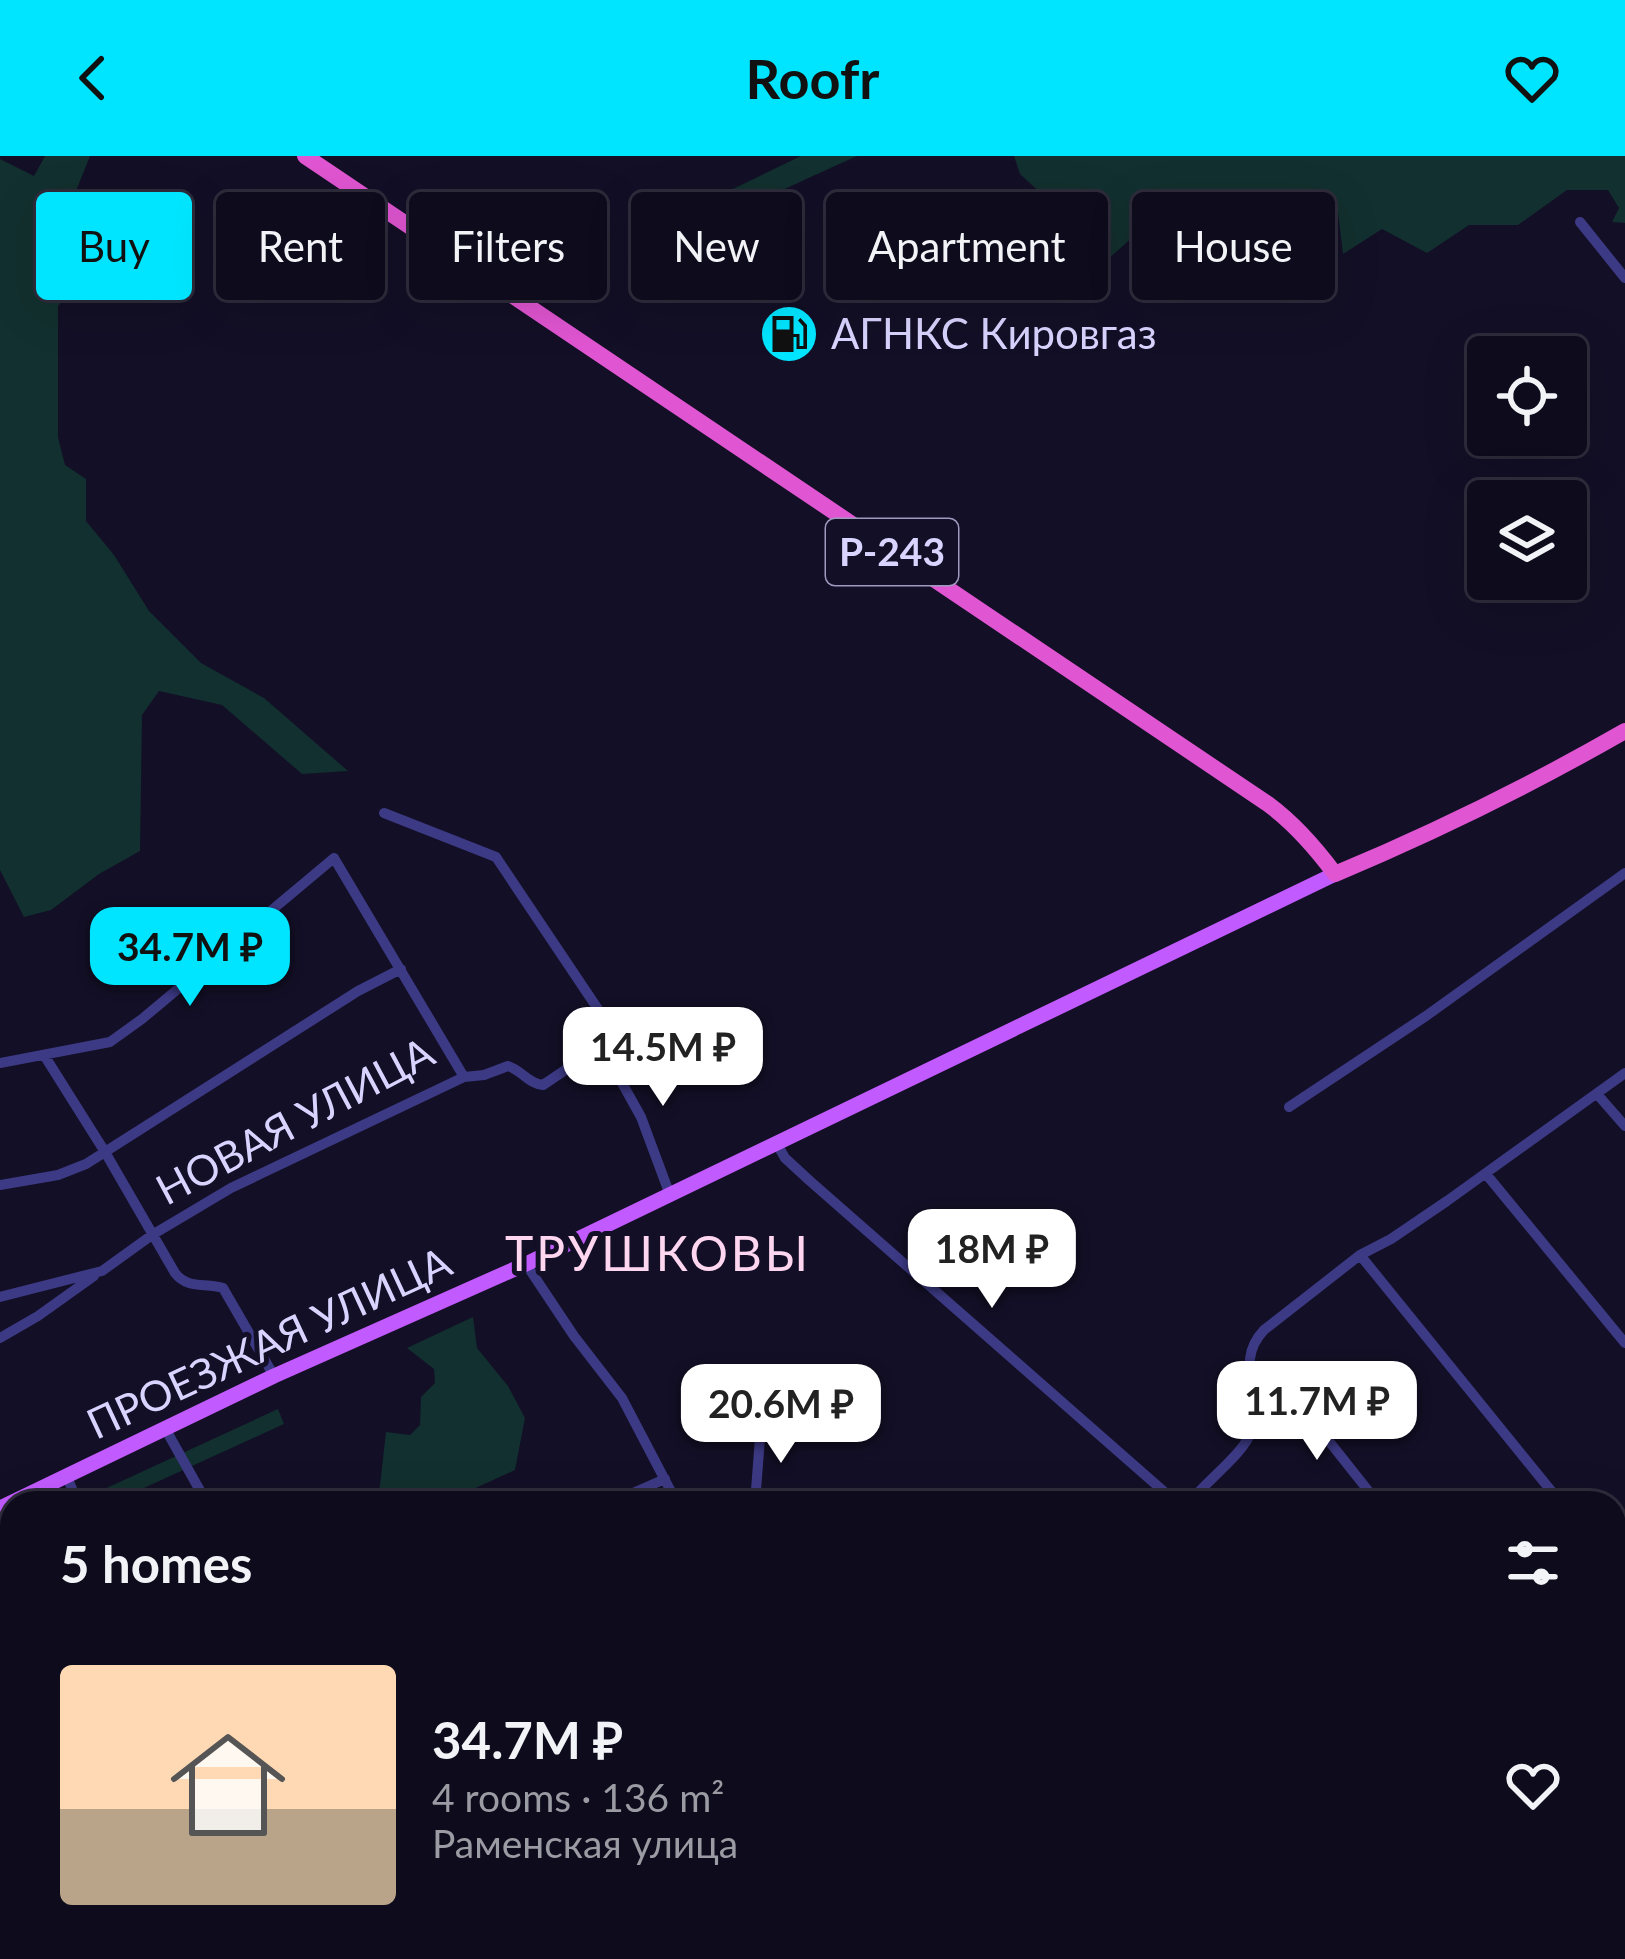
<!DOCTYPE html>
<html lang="en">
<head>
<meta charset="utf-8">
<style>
	:root { --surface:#0e0b1c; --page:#1c1929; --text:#f1f3f6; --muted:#9b9ba3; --line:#2e2b3b; --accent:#00e5ff }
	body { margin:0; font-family:Lato,sans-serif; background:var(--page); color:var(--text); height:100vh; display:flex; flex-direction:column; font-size:45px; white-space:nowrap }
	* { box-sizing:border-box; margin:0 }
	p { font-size:39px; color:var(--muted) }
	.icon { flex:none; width:66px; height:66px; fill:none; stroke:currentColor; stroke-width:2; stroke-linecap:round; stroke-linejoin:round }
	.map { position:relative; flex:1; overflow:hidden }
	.side { position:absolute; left:0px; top:1335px; width:1626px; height:468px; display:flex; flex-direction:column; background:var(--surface); border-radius:36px 36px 0 0; box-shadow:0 12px 48px #0002,0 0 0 3px var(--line) }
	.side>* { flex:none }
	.top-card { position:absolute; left:36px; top:36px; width:1554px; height:108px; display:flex; gap:24px }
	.fabs { position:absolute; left:1467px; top:180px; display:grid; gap:24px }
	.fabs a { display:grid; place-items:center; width:120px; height:120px; border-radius:12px; background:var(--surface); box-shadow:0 12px 48px #0002,0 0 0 3px var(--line); font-size:60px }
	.price { position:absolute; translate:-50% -102px; padding:0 27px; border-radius:24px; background:#fff; color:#222; font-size:39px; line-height:78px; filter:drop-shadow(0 3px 6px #0008) }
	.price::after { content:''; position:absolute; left:50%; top:72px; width:36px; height:27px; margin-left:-18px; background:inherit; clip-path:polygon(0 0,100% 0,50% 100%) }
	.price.current { background:var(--accent); color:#111 }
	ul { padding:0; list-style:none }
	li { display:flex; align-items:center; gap:36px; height:300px; padding:0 60px }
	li+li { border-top:3px solid var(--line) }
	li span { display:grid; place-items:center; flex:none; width:336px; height:240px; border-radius:12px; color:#555 }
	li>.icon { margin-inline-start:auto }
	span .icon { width:144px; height:144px; fill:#fffc; stroke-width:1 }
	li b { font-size:51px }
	h2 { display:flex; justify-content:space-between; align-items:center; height:144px; padding:0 60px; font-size:51px }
	.tag { padding:0 42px; border-radius:12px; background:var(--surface); box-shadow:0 12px 48px #0002,0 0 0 3px var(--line); font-size:42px; line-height:108px }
	.tag.current { background:var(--accent); color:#111 }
	header { display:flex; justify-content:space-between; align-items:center; height:156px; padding:0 60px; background:var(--accent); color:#111; font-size:54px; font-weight:700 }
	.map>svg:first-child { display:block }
	.green { fill:#12302f }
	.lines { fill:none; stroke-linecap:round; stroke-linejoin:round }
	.minor { stroke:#3d3a85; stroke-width:10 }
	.primary { stroke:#c25bff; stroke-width:15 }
	.trunk { stroke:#e055d1; stroke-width:16 }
	.labels { text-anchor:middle; stroke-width:10; stroke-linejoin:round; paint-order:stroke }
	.shield { fill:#130f26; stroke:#9e99be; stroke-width:3 }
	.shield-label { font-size:39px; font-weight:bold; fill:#d9d4ff }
	.poi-label { font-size:42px; fill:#d9d4ff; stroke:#130f26; text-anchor:start }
	.street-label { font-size:42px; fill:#d9d4ff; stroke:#130f26 }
	.quarter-label { font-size:48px; letter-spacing:3px; fill:#ffd6f0; stroke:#130f26 }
</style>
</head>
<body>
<header><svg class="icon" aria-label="back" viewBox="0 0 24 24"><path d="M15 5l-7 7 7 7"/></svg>Roofr<svg class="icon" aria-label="heart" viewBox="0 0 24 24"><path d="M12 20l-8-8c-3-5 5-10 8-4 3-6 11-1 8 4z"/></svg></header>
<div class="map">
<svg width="1625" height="1803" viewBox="0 0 1625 1803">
	<rect width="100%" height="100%" fill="#130f26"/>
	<path class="green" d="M45,0H90L72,45V135L58,150V281L65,309L86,323V365L114,399L149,455L201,507L264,542L348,615L302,618L222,549L159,535L142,559L140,695L99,718L51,754L24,761L0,714V3L34,20Z
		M801,0H857L666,87L650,73Z
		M1014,0H1625V67L1612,66L1619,52L1608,34H1567L1518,69H1469L1427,97L1382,73L1343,98L1337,48L1309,34L1218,69H1204L1177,42L1107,104L1087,80L1020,18Z
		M473,1161L477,1192L508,1230L525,1262L515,1314L443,1347H388L379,1338L386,1276L410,1279L420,1269L421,1241L435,1227L434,1213L407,1192Z
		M278,1253L284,1268L111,1347H74Z
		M514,1791H554L561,1803H504V1797Z
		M684,1791H967L965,1803H680Z"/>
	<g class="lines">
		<path class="minor" d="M1580,66L1625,122
			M384,657L496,701L618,883L589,898L543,929C529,928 521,914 508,910L484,919L464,921
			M602,891L641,961L670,1039
			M44,899L105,996L175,1117C188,1134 206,1126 223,1132L274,1220
			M0,907L110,886L142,863L334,702L464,921L231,1032L152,1079L102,1115L0,1141
			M1597,938L1625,970
			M1289,951L1426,860L1625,717
			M777,988L785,1002L810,1025L1177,1347
			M1486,1018L1625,1187
			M0,1029L58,1019L86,1008L358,835L401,813
			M1360,1099L1561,1347
			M526,1108L574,1180L622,1242L677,1347
			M0,1182L38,1160L94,1120
			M1254,1268L1305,1255L1378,1347
			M166,1274L207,1347
			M67,1321L78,1347
			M610,1347L665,1323
			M755,1347L761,1269
			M1189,1347C1206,1325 1244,1298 1252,1274C1264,1236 1233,1207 1264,1174L1360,1099L1391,1083L1447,1045L1625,917
			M1614,1417L1625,1433
			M1614,1446L1625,1439
			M0,1538L12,1529
			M0,1635L12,1649
			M0,1751L12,1743
			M49,1791L59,1803
			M129,1791L139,1803
			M328,1791L336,1803
			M423,1803L443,1791"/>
		<path class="primary" d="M0,1352L274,1220L526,1108L1335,718"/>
		<path class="trunk" d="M305,0L1268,648C1295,668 1315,691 1335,718C1435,676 1531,629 1625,575"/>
	</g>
	<defs>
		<symbol id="fuel-disc" viewBox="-11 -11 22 22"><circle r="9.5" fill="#00e5ff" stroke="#130f26"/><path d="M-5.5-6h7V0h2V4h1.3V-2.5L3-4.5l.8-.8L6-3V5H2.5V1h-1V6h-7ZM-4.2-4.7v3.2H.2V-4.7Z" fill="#111"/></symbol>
	</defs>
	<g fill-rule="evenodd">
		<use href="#fuel-disc" x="756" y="145" width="66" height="66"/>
	</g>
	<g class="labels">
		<rect class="shield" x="826" y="363" width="132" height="66" rx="9"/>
		<g class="shield-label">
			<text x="892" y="410">Р-243</text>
		</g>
		<g class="poi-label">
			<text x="831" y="193">АГНКС Кировгаз</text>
		</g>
		<g class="street-label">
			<text transform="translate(295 965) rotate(-28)" y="15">НОВАЯ УЛИЦА</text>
			<text transform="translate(269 1187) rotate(-25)" y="15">ПРОЕЗЖАЯ УЛИЦА</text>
		</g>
		<g class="quarter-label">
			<text x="658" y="1115">ТРУШКОВЫ</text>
		</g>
	</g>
</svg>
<div class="fabs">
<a><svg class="icon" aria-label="locate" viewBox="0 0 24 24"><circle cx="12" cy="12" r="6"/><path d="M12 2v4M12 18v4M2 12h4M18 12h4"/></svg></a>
<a><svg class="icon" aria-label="layers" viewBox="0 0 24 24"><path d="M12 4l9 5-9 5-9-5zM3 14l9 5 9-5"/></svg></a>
</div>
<b class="price current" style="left:190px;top:853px">34.7M ₽</b>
<b class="price" style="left:663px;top:953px">14.5M ₽</b>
<b class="price" style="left:992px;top:1155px">18M ₽</b>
<b class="price" style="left:1317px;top:1307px">11.7M ₽</b>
<b class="price" style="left:781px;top:1310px">20.6M ₽</b>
<div class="top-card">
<a class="tag current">Buy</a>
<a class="tag">Rent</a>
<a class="tag">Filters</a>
<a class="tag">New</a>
<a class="tag">Apartment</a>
<a class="tag">House</a>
</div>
<section class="side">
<h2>5 homes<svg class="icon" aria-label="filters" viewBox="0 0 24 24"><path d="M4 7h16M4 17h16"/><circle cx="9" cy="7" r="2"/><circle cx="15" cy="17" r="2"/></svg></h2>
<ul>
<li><span style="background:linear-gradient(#ffd9b3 60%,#b9a48a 0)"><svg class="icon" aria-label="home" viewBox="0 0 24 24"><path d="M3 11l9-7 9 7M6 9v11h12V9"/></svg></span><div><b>34.7M ₽</b><p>4 rooms · 136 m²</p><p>Раменская улица</p></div><svg class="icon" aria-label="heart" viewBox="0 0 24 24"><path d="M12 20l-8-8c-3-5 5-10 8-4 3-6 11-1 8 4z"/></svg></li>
</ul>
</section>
</div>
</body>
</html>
